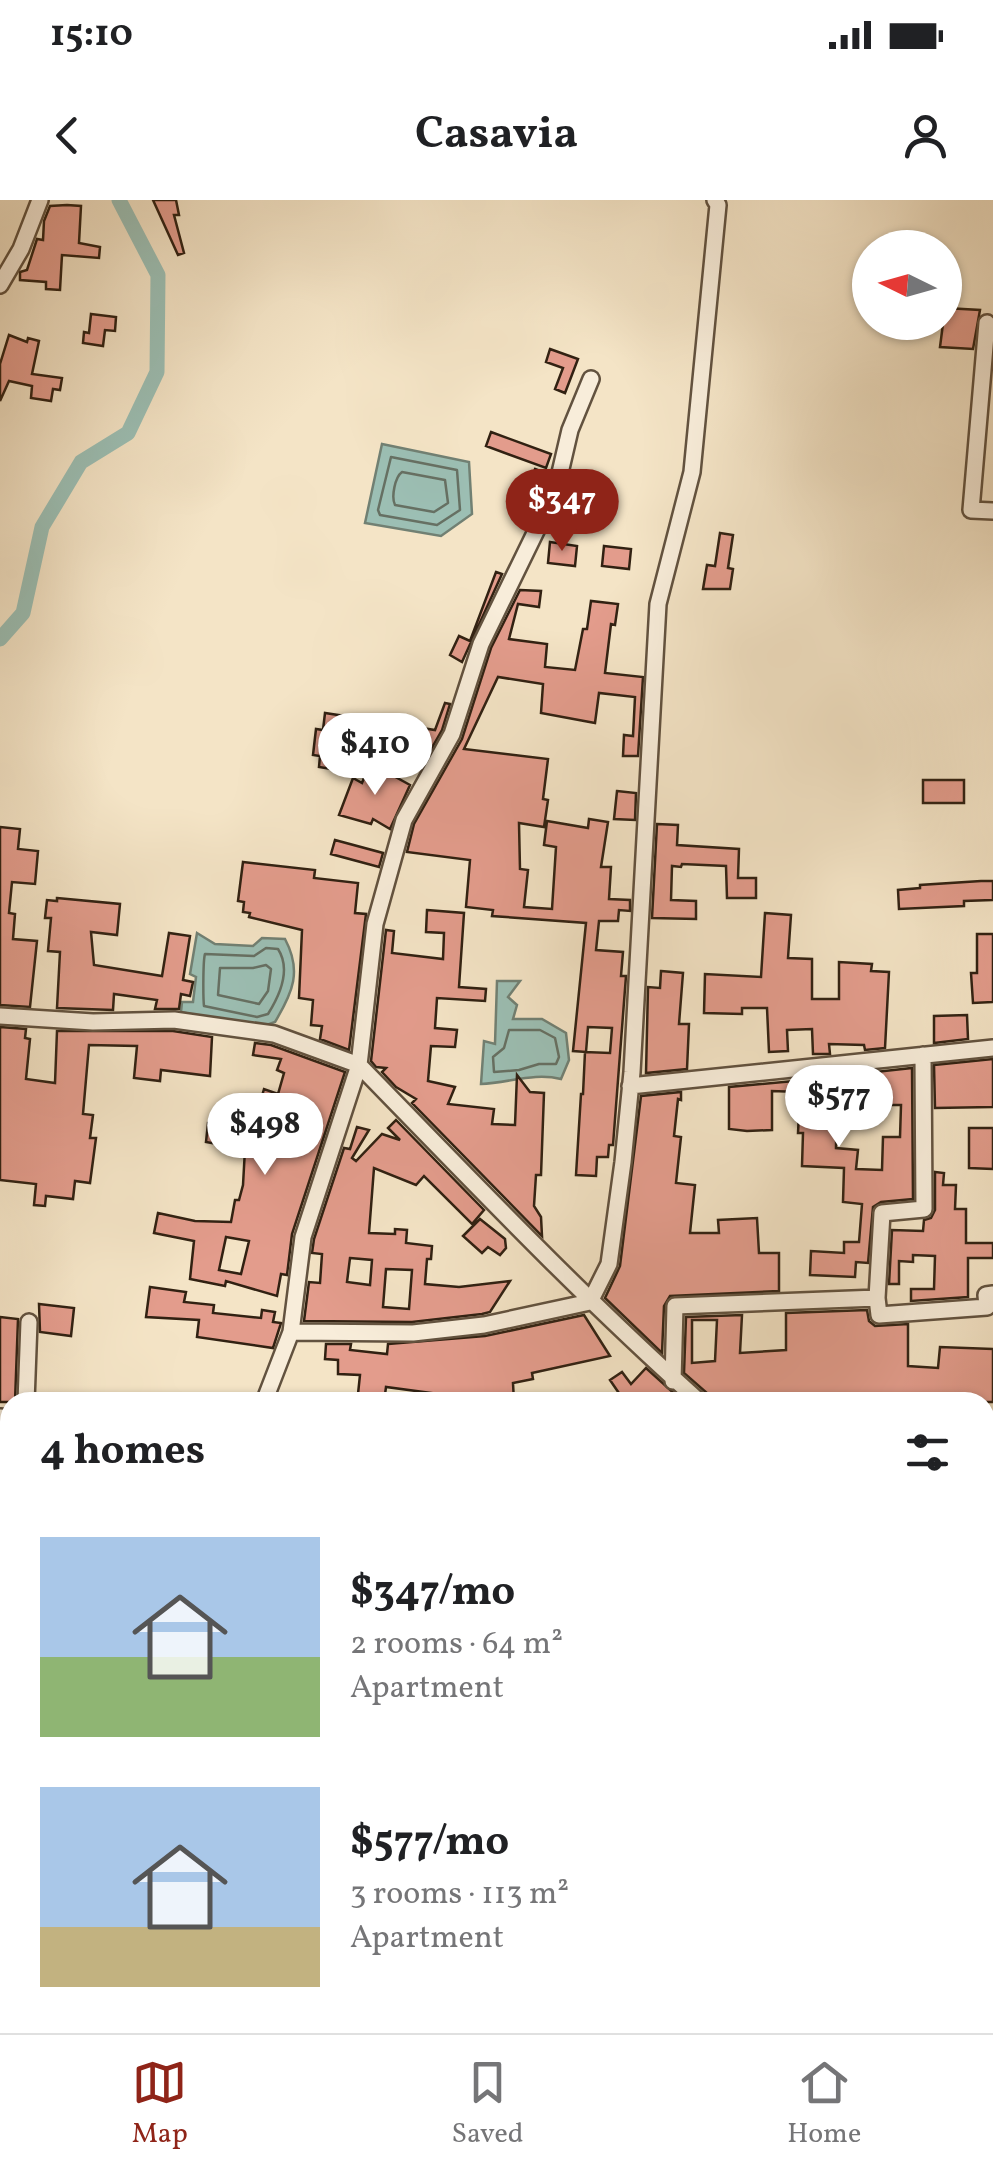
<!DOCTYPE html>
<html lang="en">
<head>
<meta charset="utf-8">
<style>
	:root { --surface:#fff; --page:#f6f6f6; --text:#202124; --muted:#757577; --line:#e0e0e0; --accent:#8f2418 }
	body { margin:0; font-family:Vollkorn,serif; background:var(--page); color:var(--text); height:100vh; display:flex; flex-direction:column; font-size:38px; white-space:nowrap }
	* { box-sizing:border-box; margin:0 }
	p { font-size:32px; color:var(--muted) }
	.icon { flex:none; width:55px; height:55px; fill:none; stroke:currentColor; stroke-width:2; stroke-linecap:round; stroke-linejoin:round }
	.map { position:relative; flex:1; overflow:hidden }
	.sheet { position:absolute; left:0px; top:1192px; width:995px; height:642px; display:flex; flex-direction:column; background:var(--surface); border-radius:30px 30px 0 0; box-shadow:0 2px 8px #0004 }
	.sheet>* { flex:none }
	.needle { width:65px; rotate:275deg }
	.fabs { position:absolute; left:852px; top:30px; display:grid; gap:20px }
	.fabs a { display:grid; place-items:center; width:110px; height:110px; border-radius:50%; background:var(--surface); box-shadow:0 2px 8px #0004; font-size:50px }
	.price { position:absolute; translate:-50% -85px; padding:0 22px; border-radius:35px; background:#fff; color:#222; font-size:32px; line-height:65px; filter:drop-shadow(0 2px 5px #0008) }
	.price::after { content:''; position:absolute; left:50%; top:60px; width:30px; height:22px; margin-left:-15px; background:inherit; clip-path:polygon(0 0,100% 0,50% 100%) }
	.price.active { background:var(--accent); color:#fff }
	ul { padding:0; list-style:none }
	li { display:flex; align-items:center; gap:30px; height:250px; padding:0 40px }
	li span { display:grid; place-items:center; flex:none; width:280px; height:200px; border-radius:0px; color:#555 }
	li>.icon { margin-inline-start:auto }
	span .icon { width:120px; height:120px; fill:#fffc; stroke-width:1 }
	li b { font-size:42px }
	h2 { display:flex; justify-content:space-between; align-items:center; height:120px; padding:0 40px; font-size:42px }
	.status { display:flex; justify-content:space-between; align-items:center; height:70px; padding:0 50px; background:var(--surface); direction:ltr }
	.status svg { height:28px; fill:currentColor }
	header { display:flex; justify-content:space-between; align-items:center; height:130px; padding:0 40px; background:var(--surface); font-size:45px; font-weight:700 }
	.tab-bar { display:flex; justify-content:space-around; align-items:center; height:140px; border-top:2px solid var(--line); background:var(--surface); font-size:28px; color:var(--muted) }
	.tab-bar a { display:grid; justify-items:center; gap:5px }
	.tab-bar .active { color:var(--accent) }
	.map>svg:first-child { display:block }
	.water { fill:#9cbfb4; stroke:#718073; stroke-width:2.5 }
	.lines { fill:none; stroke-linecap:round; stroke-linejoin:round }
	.shore { stroke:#667063; stroke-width:2.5 }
	.canal { stroke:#9cbfb4; stroke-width:15 }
	.building { fill:#e39c8c; stroke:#312112; stroke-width:2.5; fill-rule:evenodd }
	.street-casing { stroke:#62523f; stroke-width:20 }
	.secondary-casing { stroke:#312112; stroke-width:25 }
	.highway-casing { stroke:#312112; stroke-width:32 }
	.street { stroke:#f8edda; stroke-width:15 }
	.secondary { stroke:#f8edda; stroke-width:20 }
	.highway { stroke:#f4e4c6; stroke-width:28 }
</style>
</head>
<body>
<div class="status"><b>15:10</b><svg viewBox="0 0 49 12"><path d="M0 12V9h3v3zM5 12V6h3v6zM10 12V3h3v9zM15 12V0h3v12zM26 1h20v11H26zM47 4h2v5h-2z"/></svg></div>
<header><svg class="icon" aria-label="back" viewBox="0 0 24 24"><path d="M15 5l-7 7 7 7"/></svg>Casavia<svg class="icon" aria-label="person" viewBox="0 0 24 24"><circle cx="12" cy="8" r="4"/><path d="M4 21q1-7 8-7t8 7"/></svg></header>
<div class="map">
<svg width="993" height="1833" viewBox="0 0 993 1833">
	<rect width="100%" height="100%" fill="#f4e4c6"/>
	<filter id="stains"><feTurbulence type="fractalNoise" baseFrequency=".002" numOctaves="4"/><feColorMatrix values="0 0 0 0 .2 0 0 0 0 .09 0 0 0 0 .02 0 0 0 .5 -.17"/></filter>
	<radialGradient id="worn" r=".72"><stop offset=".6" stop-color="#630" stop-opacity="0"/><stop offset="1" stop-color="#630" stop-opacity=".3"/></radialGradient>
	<path class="water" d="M382,244L469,262L472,314L441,336L365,323Z
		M197,733L215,744L253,746L262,738L285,739C302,771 293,792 275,822L258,828L181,812L182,802H193L196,777L190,774Z
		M497,781H520L508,797L517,805L513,819H542L566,833L569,860L561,879C534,872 509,883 481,884L484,841L495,844Z"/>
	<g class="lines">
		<path class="shore" d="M391,257L457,270L460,310L437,325L380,315L378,310Z
			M402,272L445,280L448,303L434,312L395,305C391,297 395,277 402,272Z
			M266,748L278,749C291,769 280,795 268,814L257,817L204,806C203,797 203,760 205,754L254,756Z
			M266,765L271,769L268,791L259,804L218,795L220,768H253Z
			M509,830H540L555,838L559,857L556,864H539L519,870L494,872L493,857L504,848Z"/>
		<path class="canal" d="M0,439L23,413L42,327L81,262L128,233L157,172L158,75L119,0"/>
	</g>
	<path class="building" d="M153,0H176L179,15H174L184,53L178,55Z
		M67,5L81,6L79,43L100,47L99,58L62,55L60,90L46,89V82L20,80V72L27,70L37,39L43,40L44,21L50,6Z
		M945,108L980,110L973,149L940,147Z
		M91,114L116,117L115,131L105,130L103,146L83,143L84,132L89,133Z
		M9,135L27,142L28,138L39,141L32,174L62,178L60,190L53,189L51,201L31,198L32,186L9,181L0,201V164Z
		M550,149L578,159L565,193L555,189L563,168L546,162Z
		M491,232L551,254L546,268L486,246Z
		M535,269L548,274L529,319L518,315Z
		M569,283L592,286L590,306L563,303Z
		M720,333L733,335L728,368L733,369L730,389H703L707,365L715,366Z
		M550,342L577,346L575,366L548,363Z
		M604,346L631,349L629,369L602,366Z
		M496,372L502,374L462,462L450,455L459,436L470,441Z
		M520,390L541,391L539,407L518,404L509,439L547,444L545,467L575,470L583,429H587L591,401L618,404L615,425L611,424L605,473L643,477L638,556H623L624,535L633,536L635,497L599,493L595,523L541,513L543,484L498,477L464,549L548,559L543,599L548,600L544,627L519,623L520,669L528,670L524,707L552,709L556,647L544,645L547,621L588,628L589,619L608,622L601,667H611L609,699L630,700V711L619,710L618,721H599L596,750L623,752L621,776H626L613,945H609L608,957H597L596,976L576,975L581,894H583L585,852L610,853L612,828L588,827L586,852L573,851L586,723L492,716L493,710L466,707L470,660L407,652L414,624L462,539L491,448Z
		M445,503L450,504L442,530L421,567L347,555L344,571L319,567L320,556L313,555L316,529L323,530L325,513L435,530Z
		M370,563L410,585L390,629L373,619L371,624L339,615L353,578L362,583Z
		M923,580H964V603H923Z
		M617,591L636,593L635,620L614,619Z
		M657,624L678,625L677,645L739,649L738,678H756V698H727L726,666L682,664L681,667L672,666L671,700L696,701V719L652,718Z
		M0,627L20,629L18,649L38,651L35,684L12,682L9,713L15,714L13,739L37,741L30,807L0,805Z
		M335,640L383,653L379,667L331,654Z
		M243,662L315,670L314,678L358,683L355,713L366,714L349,850L320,839L322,826L311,825L313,800L299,798L302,730L249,717L250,713L243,712L244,702L238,701Z
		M981,681H993V700L964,701V706L899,709L898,690L920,688V685Z
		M57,698L120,704L117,735L91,732L94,765L162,776L169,733L190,736L183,780L193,782L190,796L181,794L179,809H155L157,800L114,794L113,810L57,808L60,752L48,751L51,718H45L47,700L57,701Z
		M427,710L464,713L459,787L486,789L485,801L437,798L435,828L457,830L455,847L431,846L428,881L455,887L448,904L494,909L492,924L515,925L517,875L530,892L544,893L541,975H536L534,1006L541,1017L542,1036L412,903L416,899L396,887L382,872L386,868L376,867L371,861L386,730L394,731L392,753L443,759L444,733L426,732Z
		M765,713L791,715L788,758L812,759V799H839V762L872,764L871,771L889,772L885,848L865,850L864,845L829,844L830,854H813L812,829L787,830L788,851L769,852L767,808H742V814L704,813L705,774L761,777Z
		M977,734H993V802L973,803L971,773H977Z
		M661,771L683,773L679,824H689L687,869L646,873L648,787L660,788Z
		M967,815L968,839L934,843V816Z
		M0,827L26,829L25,838L30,839L26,879L55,883L57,831H173L212,837L210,876L161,870L160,881L134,878L137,846L89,845L83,914L93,915L90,938H96L90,983L75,981L73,999L46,996L45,1006L34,1005L36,984L0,980Z
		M255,843L271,845L345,872L292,1034L287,1075L281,1074L277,1096L226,1081L225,1086L190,1079L194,1041L154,1033L158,1013L195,1021L231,1022L235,1000H239L243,985L245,949L206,942L208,923L248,927L250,912L257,913L264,889L278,894L284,873L277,870L281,859L253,855ZM226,1037L249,1041L241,1074L219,1070Z
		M993,859V907L935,908L934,865Z
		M912,868L913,999L881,1002L873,1007L868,1063L856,1062L855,1077L810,1075L811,1051L844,1053V1042H859L862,1004L843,1002L844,968L802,966L803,933H798L800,892L772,891V930L747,931L729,929V887L837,877L836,948L858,950L856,969L882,970L883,937H900L901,905H878V875L866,876V873Z
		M681,892V900L678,899L674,936L681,937L676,983L695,985L690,1033H719L718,1020L757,1018L759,1053H779V1091L670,1096L664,1106L662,1153L605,1098L620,1066L641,896Z
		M396,920L484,1010L472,1024L424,976L416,985L374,968L369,1033L395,1034V1029L407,1030L406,1043L432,1046L431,1059H427L425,1084L459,1087L510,1081L490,1112L482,1114L412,1122L304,1121L309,1082L320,1083L322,1054L312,1053L314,1039L344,948L350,949L357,927L369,930L352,958L356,961L382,934L400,940L388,928ZM350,1058L372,1060L370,1085L347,1082ZM386,1069L412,1070L409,1109L383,1107Z
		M969,928H993V969L969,968Z
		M935,972L944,973L943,985H956L955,1009H966V1043H993V1058H968V1097L911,1101V1089H934L935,1056L913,1055V1062L899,1061V1084H889L892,1030L923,1031L924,1020L931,1018L935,1010Z
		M480,1019L505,1039L506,1048L500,1055L488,1047L482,1053L463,1036Z
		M150,1087L186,1092L184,1102L214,1105L213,1113L261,1118L262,1110L275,1112L273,1122L281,1123L273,1148L197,1137L199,1120L146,1117Z
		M39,1104L74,1108L71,1136L40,1132Z
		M867,1110L869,1121L875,1126L908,1124V1166L938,1168L940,1147L993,1149V1202H711L708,1194L684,1173L686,1117L742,1115L740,1153L786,1150V1113ZM692,1120H717L715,1161L692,1163Z
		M584,1115L610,1156L532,1173L533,1179L513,1183L514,1202H459L461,1197L386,1187L384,1202H364V1195L358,1194L360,1175L338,1174V1160L325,1159L326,1144H351L350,1150L387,1154L388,1144L485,1136Z
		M0,1117L18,1119L15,1202H0Z
		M646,1168L677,1196L670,1202H625L610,1180L622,1172L631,1184Z"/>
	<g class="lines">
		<defs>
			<path id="street" d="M0,85L21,49L40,0
				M987,123L971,310L993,311
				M591,179L570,230L556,290L481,444L452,534L404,620L375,724L359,865C471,980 581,1096 700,1202
				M0,816L93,822L174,820L274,834L359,865L303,1037L291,1132L264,1202
				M630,886L993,848
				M877,1098L882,1013L924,1009L923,855
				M291,1132L413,1133L484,1125L590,1102L609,1064L623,962L632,872L658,404L692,272L718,5L715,0
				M673,1181L675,1106L877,1098L879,1115L987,1107L986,1095L993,1094
				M26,1202L29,1122
				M0,1217L10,1218
				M985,1304L993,1298
				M0,1305L10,1261
				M985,1363L993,1397
				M985,1489L993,1492
				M0,1630H10
				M0,1733L10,1732
				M435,1825V1833
				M546,1825L548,1833
				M662,1825L664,1833
				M764,1825L767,1833
				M142,1833L150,1825
				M964,1833V1825"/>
			<path id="secondary" d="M0,1532L10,1533"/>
			<path id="highway" d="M985,1521L993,1519
				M291,1833L301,1825"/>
		</defs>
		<use href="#street" class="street-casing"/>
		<use href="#secondary" class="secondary-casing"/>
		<use href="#highway" class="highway-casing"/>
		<use href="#street" class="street"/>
		<use href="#secondary" class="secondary"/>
		<use href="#highway" class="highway"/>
	</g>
	<rect width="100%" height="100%" filter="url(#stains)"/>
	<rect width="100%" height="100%" fill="url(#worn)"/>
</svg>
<div class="fabs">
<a><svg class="needle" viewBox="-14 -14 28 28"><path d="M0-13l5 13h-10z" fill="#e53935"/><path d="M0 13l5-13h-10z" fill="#757577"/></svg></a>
</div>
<b class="price active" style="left:562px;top:354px">$347</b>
<b class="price" style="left:375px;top:598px">$410</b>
<b class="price" style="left:839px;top:950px">$577</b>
<b class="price" style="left:265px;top:978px">$498</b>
<section class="sheet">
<h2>4 homes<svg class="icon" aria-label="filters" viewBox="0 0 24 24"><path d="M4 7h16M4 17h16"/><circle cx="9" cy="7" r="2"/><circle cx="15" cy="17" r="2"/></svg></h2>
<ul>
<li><span style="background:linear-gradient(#a9c7e8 60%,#8fb573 0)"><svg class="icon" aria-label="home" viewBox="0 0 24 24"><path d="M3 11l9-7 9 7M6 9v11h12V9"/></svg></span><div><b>$347/mo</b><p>2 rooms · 64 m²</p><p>Apartment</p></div></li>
<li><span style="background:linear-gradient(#a9c7e8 70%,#c2b280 0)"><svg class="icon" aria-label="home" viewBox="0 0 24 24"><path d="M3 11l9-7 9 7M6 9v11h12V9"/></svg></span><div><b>$577/mo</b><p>3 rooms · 113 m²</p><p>Apartment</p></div></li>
</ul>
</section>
</div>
<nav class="tab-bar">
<a class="active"><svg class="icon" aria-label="map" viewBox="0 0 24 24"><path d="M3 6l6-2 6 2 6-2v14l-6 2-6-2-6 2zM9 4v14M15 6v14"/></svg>Map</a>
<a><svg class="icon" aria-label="saved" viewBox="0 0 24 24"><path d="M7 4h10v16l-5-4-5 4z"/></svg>Saved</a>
<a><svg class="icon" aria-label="home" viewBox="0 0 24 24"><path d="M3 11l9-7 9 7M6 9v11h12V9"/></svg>Home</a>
</nav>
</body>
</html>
